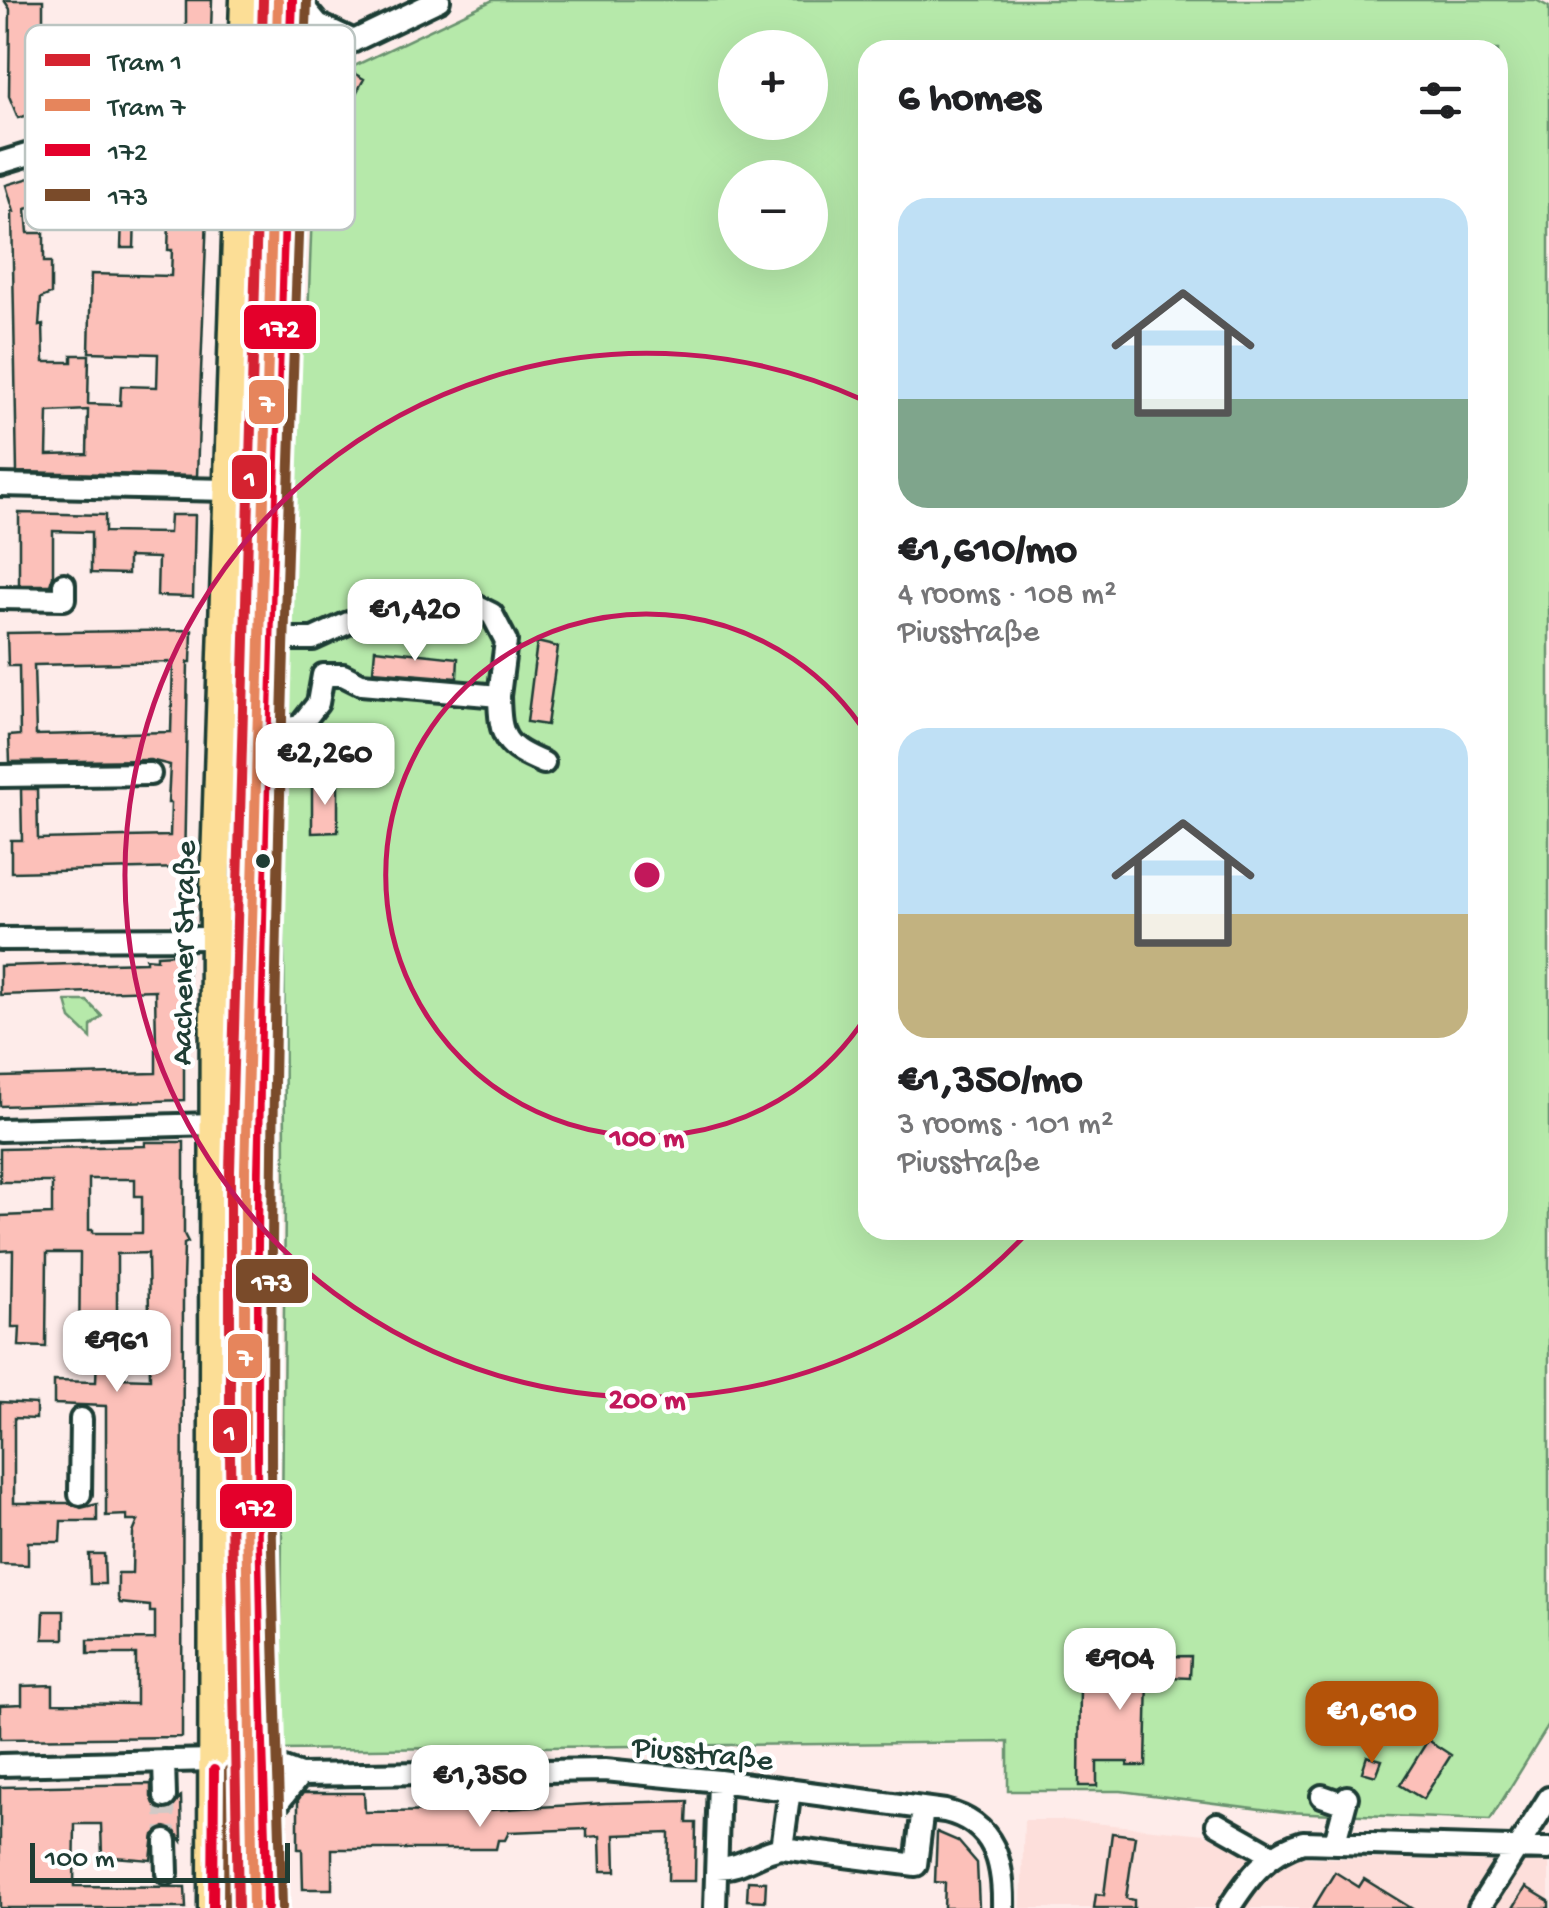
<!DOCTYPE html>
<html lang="en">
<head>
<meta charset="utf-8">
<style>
	:root { --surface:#fff; --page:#f2f2f2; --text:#202124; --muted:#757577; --accent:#b45309 }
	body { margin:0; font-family:"Gochi Hand",sans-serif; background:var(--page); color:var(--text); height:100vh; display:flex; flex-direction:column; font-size:38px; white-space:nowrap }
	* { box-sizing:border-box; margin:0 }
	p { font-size:32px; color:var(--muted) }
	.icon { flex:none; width:55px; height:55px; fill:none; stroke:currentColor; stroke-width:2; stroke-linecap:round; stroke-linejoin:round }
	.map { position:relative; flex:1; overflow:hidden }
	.sheet { position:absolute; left:858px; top:40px; width:650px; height:1200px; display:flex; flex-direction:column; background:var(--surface); border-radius:30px; box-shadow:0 10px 40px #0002 }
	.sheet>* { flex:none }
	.fabs { position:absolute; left:718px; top:30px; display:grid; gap:20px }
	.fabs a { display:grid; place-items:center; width:110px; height:110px; border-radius:50%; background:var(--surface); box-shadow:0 10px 40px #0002; font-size:50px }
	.scale { position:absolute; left:30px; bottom:25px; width:260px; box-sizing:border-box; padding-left:10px; border:5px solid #1f3d34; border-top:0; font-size:28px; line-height:35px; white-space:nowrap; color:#1f3d34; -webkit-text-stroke:8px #fff; paint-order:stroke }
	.price { position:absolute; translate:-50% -85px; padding:0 22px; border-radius:20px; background:#fff; color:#222; font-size:32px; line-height:65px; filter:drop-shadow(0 2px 5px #0008) }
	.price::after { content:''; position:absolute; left:50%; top:60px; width:30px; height:22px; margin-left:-15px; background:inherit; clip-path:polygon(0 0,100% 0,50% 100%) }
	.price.current { background:var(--accent); color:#fff }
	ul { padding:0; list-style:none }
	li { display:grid; align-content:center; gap:20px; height:530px; padding:0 40px }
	li span { display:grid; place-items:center; height:310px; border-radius:30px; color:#555 }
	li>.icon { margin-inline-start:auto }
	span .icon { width:180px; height:180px; fill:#fffc; stroke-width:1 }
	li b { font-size:42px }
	h2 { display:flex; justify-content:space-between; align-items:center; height:120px; padding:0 40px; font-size:42px }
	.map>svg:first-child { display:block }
	.built { fill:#fddfdb }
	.green { fill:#b6e9aa; stroke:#6a936f; stroke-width:2.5; fill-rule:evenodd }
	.building { fill:#fcc0b9; stroke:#1f3d34; stroke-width:2.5; fill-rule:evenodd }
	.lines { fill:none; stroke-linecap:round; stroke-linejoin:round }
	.minor-tunnel { stroke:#d1c9c6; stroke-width:20; stroke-dasharray:20 10; stroke-linecap:butt }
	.minor-casing { stroke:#1f3d34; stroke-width:28 }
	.major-casing { stroke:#1f3d34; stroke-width:35 }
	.minor { stroke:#fff; stroke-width:20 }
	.major { stroke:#fcde96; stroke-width:28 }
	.bus-1-casing { stroke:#fff; stroke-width:18 }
	.bus-2-casing { stroke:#fff; stroke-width:18 }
	.bus-1 { stroke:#e4002b; stroke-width:10 }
	.bus-2 { stroke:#7a4b2a; stroke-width:10 }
	.tram-1-casing { stroke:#fff; stroke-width:18 }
	.tram-2-casing { stroke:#fff; stroke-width:18 }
	.tram-1 { stroke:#d52330; stroke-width:10 }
	.tram-2 { stroke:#e6855c; stroke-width:10 }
	.ring { fill:none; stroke:#c2185b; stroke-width:5 }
	.bus-dot { fill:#1f3d34; stroke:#fff; stroke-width:4 }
	.labels { text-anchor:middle; stroke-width:9; stroke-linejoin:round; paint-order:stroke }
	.street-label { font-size:32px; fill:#1f3d34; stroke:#fff }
	.key { fill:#fff; stroke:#bcc5c2; stroke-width:2.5 }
	.key-label { font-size:28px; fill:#1f3d34 }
	.centre { fill:#c2185b; stroke:#fff; stroke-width:5 }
	.ring-label { font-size:30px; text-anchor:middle; font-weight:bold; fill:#c2185b; stroke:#fff; stroke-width:9; stroke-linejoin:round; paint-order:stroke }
	.line-badge { stroke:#fff; stroke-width:4 }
	.badge-label { font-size:28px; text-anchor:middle; font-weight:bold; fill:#fff }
</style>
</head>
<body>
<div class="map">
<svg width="1549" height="1908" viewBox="0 0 1549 1908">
	<rect width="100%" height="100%" fill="#feecea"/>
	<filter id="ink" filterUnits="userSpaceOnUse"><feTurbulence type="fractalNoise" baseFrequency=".01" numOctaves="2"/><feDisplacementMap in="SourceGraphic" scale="20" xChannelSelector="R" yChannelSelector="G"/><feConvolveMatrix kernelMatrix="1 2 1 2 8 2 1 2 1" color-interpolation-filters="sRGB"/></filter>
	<g filter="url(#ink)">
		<path class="built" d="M1024,1820H1063L1204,1834L1242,1852L1285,1857L1549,1863V1908H1021Z"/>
		<path class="green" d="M493,0H1536L1549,7V1725L1490,1820L1284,1812L1121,1791H1008V1742L280,1750L285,1197L284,801L299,342L308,319L315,127L348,69ZM735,48H810V122H735ZM868,50H1498V1230H868ZM735,178H810V252H735Z
			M66,1001H87L102,1016L91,1026V1038L71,1019Z"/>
		<path class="building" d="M4,0H43V78L91,64L92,67L120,59L119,56L138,50L140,53L186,39V0H212L210,62H202L172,74L18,118L9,96L10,9Z
			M348,70L364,79L345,113L329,104Z
			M182,133L210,136L197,476L17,472L12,212H14L6,185ZM171,168L168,250H172L171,276L91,274L89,352L158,354L157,387L121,386L120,405L88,404L89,355H72V362H44L43,325L39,326L41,298L51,294V262H44V233H28L26,209L70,197L75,199ZM88,410L87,454L47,455L48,412Z
			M122,216H135L134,248H121Z
			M19,513L105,515V532L169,533L170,515H195L193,597L157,596L158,558L128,557V574L91,573V532L53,531V576L50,585H19Z
			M192,630L191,662H188L184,868L11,872V840H22L21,789H37L38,839L170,836L171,803H168L170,765L150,760L10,762L9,736L20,735L19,666H8L7,633ZM173,662L171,732L36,735L34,665Z
			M537,642L558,647L547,725L527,722Z
			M375,649L458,658L457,678L373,671Z
			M312,783H338V832L312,833Z
			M175,954L176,962H188V988H184V1100L0,1106V1077L156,1073V1046L155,990L0,995V966L146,962V958L157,959V955Z
			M145,1142H184V1234L188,1242L184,1244L183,1282L182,1737L0,1739V1705L22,1704V1686L53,1685V1703L136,1704V1654H88V1640L155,1639V1612H150V1606L120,1603L118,1598V1573H132L133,1533L138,1521H127V1515L106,1516V1406L54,1404V1381L96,1382L97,1355H79L80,1253H47L46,1347L19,1346L20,1327H12L13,1250L0,1251V1216L52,1214V1182H0V1149L145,1146ZM89,1179H135V1196H142V1233H93V1230H89ZM148,1253L150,1379L117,1378V1254Z
			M0,1402L36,1404V1419L14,1418V1503H70L81,1508L97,1504V1521H61L60,1542H28V1565L0,1564Z
			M89,1554H104L105,1584H90Z
			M44,1611H64V1639H43Z
			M1191,1656L1190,1678L1148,1676L1146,1766H1128V1762H1097V1786H1079L1080,1684L1094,1685V1668L1131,1669V1657Z
			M1428,1740L1451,1755L1423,1799L1400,1785Z
			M1367,1756L1382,1760L1376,1776L1362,1772Z
			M151,1784V1797L159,1809H171L181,1797L182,1841L173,1829L165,1827L154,1835L151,1860L102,1856L101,1824H75L74,1886L185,1887L186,1908H0V1787Z
			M303,1793H364L365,1812L473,1811L606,1803L688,1801L687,1823H696L695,1881H668L669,1833L615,1835L616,1871H601L600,1836L587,1837V1829L509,1832L505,1840H498L496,1849H332V1889H303L302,1849H298V1800Z
			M937,1832L958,1841L977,1863L979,1908H944L945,1883L935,1882Z
			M1112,1833L1135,1836L1126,1898L1134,1900V1908H1094L1096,1894L1104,1895Z
			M1335,1872L1359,1887L1364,1879L1411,1908H1313Z
			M748,1881L766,1882L765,1901L747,1900Z
			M1526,1887L1549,1901V1908H1513Z"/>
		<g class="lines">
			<path class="minor-tunnel" d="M165,1797L166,1841"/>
			<defs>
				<path id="minor" d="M298,0L318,24L354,41
					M0,163L268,82L439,0
					M0,485L228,490
					M0,598L64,599V584
					M271,639H313L348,623L418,606L464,600L492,614L506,641L499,696
					M269,731L300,726L318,703L323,675H343L361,684L499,696C500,739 504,746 544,763
					M0,776L150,774
					M0,939L215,938
					M0,1130L214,1124
					M80,1494L81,1419
					M164,1761L165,1797
					M262,1761L300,1775L605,1770L719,1781L945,1811C995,1823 1004,1863 1003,1908
					M0,1765L214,1760
					M1322,1796L1345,1804
					M264,1821L300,1775
					M1217,1824L1272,1855
					M166,1841L167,1873
					M1335,1842L1347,1797
					M782,1848L790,1790
					M717,1868C743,1868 757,1852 782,1848L916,1865L923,1808
					M715,1908L719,1781
					M1229,1908C1249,1877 1266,1853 1303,1842L1549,1849
					M1479,1908L1549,1798"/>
				<path id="major" d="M240,91L273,100L288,126
					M213,1908L215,893L245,0
					M267,1908L256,1455L257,1197L276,414L292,0"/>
			</defs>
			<use href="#minor" class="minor-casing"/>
			<use href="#major" class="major-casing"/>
			<use href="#minor" class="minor"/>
			<use href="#major" class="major"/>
			<defs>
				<path id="bus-1" d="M213,1908L214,1770
					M267,1908C263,1755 256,1601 256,1448C256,965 273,482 292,0"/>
				<path id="bus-2" d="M228,1908L229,1770
					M282,1908C278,1754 271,1601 271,1448C271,965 288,483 307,1"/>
			</defs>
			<use href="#bus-1" class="bus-1-casing"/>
			<use href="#bus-2" class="bus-2-casing"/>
			<use href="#bus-1" class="bus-1"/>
			<use href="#bus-2" class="bus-2"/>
			<defs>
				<path id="tram-1" d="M238,1908L230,1456V1171L263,0"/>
				<path id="tram-2" d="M253,1908L245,1456V1171L278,0"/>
			</defs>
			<use href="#tram-1" class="tram-1-casing"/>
			<use href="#tram-2" class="tram-2-casing"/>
			<use href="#tram-1" class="tram-1"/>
			<use href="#tram-2" class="tram-2"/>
		</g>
	</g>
	<g class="ring">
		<path d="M867 1015A261 261 0 1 1 867 735"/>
		<path d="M1029 1231A522 522 0 1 1 863 400"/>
	</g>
	<circle class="bus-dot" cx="263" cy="861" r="9"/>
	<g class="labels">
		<g class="street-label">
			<text transform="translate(181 953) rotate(-89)" y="11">Aachener Straße</text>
			<text transform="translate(703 1751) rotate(6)" y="11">Piusstraße</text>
		</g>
	</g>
	<rect x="25" y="25" width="330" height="205" rx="15" class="key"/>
	<rect x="45" y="54" width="45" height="12" fill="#d52330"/>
	<rect x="45" y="99" width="45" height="12" fill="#e6855c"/>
	<rect x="45" y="144" width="45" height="12" fill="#e4002b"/>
	<rect x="45" y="189" width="45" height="12" fill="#7a4b2a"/>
	<g class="key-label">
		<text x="108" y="70">Tram 1</text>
		<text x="108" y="115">Tram 7</text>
		<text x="108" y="160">172</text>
		<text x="108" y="205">173</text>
	</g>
	<circle cx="647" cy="875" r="15" class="centre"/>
	<g class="ring-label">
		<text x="647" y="1146">100 m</text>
		<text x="647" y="1408">200 m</text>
	</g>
	<g class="line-badge">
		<rect x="242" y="303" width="76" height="48" rx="10" fill="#e4002b"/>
		<rect x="247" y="378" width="39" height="48" rx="10" fill="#e6855c"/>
		<rect x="230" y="453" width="39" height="48" rx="10" fill="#d52330"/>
		<rect x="234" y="1257" width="76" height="48" rx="10" fill="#7a4b2a"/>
		<rect x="226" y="1332" width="38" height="48" rx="10" fill="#e6855c"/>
		<rect x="211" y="1407" width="38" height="48" rx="10" fill="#d52330"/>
		<rect x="218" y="1482" width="76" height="48" rx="10" fill="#e4002b"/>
	</g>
	<g class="badge-label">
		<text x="280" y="337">172</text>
		<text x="267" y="412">7</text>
		<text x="250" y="487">1</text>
		<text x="272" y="1291">173</text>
		<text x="245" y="1366">7</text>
		<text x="230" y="1441">1</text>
		<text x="256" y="1516">172</text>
	</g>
</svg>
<div class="fabs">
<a>+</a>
<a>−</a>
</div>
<div class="scale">100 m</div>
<b class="price" style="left:415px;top:664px">€1,420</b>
<b class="price" style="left:325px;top:808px">€2,260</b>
<b class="price" style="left:117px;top:1395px">€961</b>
<b class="price" style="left:1120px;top:1713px">€904</b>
<b class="price current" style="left:1372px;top:1766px">€1,610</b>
<b class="price" style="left:480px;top:1830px">€1,350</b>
<section class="sheet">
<h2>6 homes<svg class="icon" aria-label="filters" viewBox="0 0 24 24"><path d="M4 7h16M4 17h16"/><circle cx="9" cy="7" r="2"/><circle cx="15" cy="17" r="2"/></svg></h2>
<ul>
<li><span style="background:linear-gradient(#bfe0f5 65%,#7fa58c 0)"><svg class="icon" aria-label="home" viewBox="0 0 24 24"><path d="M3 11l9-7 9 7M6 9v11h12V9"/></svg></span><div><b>€1,610/mo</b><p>4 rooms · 108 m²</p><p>Piusstraße</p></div></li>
<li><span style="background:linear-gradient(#bfe0f5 60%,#c2b280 0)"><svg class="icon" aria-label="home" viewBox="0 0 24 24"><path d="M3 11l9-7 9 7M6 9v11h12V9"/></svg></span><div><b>€1,350/mo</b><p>3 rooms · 101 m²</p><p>Piusstraße</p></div></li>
</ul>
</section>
</div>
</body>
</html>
